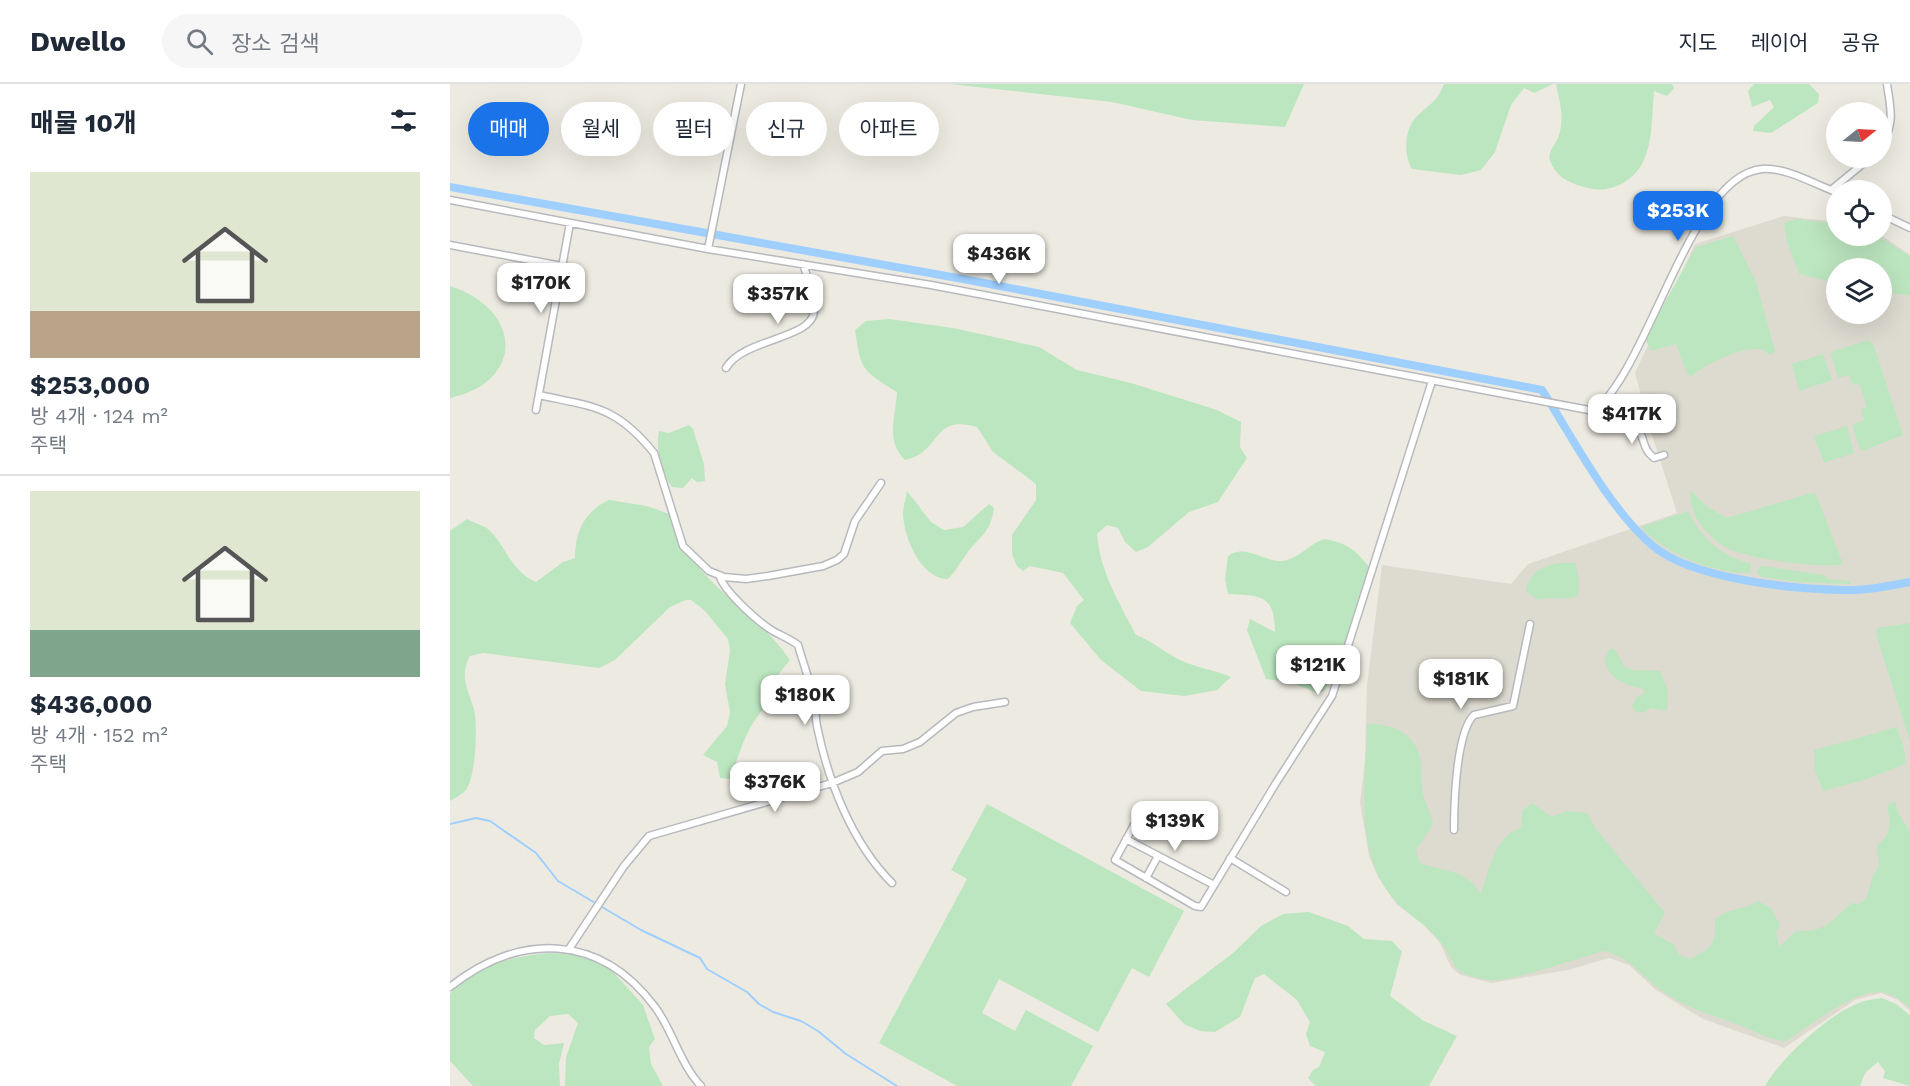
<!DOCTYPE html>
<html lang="ko">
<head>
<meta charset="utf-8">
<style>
	:root { --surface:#fff; --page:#f6f6f7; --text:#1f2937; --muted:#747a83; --line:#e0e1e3; --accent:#1a73e8 }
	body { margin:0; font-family:"Work Sans","Noto Sans KR",sans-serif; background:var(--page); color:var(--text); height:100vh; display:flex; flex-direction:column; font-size:22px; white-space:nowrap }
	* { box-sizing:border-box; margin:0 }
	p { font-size:20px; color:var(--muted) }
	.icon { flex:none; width:33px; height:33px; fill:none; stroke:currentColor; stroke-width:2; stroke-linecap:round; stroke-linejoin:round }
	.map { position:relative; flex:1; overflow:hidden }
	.drawer { display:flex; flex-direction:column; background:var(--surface); width:450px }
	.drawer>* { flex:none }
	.banner { position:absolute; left:18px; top:18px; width:570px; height:54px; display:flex; gap:12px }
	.needle { width:39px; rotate:72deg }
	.tools { position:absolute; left:1376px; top:18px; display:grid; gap:12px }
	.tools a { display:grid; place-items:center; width:66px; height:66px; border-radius:50%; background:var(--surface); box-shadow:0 6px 24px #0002; font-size:30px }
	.price { position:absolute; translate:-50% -51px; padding:0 14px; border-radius:12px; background:#fff; color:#222; font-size:20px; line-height:39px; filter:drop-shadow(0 2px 3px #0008) }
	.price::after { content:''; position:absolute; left:50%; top:36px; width:18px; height:14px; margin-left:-9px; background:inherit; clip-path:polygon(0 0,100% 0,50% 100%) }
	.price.on { background:var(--accent); color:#fff }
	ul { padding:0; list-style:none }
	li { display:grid; align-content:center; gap:12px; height:318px; padding:0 30px }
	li+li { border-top:2px solid var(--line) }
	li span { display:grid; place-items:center; height:186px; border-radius:0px; color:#555 }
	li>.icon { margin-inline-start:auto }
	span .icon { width:108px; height:108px; fill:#fffc; stroke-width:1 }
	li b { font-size:26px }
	h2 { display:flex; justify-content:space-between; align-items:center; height:72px; padding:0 30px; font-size:26px }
	.chip { padding:0 21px; border-radius:27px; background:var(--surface); box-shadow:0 6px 24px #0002; font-size:21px; line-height:54px }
	.chip.on { background:var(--accent); color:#fff }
	header { display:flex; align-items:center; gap:36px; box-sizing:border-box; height:84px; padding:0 30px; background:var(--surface); border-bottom:2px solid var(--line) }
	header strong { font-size:28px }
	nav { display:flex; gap:33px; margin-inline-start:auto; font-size:21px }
	.search { width:420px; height:54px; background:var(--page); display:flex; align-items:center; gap:15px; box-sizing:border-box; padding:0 21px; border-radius:33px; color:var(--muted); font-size:22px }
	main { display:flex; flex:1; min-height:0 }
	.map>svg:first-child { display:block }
	.education { fill:#dddbd0; fill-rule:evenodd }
	.green { fill:#bce6bf }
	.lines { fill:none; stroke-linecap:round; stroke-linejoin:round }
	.stream { stroke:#9fcfff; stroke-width:2 }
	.canal { stroke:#9fcfff; stroke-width:8 }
	.street-casing { stroke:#b7b9be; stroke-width:9 }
	.street { stroke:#fff; stroke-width:6 }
</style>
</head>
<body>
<header>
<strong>Dwello</strong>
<div class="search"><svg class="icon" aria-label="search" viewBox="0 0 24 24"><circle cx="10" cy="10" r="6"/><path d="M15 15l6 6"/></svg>장소 검색</div>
<nav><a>지도</a><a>레이어</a><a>공유</a></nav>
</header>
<main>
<section class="drawer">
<h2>매물 10개<svg class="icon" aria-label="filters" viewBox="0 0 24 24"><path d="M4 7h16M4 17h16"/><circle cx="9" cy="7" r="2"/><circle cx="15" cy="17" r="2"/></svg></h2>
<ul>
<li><span style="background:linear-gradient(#dfe7d0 75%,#b9a48a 0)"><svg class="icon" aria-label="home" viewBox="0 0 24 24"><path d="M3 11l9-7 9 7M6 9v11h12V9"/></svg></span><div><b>$253,000</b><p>방 4개 · 124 m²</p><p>주택</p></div></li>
<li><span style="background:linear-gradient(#dfe7d0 75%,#7fa58c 0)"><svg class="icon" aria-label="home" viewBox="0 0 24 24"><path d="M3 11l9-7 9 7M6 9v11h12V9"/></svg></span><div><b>$436,000</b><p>방 4개 · 152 m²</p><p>주택</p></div></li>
</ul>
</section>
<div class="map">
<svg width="1460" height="1002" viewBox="0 0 1460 1002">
	<rect width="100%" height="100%" fill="#edebe1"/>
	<path class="education" d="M1334,132L1386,138V152L1431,151L1460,171V927L1448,916L1431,909L1405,916L1334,964L1253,935L1206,906L1179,881L1159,874L1118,886L1042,899L1010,891L1001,883L990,859L970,837L947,821L928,793L919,772L910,719L915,676L917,601L932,481L1061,500L1078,480L1227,429L1201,348L1185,289L1245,160ZM1386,184H1431V230H1386Z"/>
	<path class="green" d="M500,0H854L835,43L742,36L662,18Z
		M994,0H1103L1084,9L1074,4L1061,21L1045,68L1031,86L1011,91L962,85C954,73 954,48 964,36C976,21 987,20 994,0Z
		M1106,0H1222L1224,4L1217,12L1204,7C1202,28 1203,56 1194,76C1184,98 1160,110 1138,104C1122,100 1108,95 1101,79C1096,70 1104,63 1108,54C1115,35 1110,19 1106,0Z
		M1304,0H1359L1369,10L1368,19L1321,49L1303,47L1304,42L1324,23L1320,16L1302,23L1298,7Z
		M1346,135L1386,140V152H1428L1460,172V211L1431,209V184H1386V199L1349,190L1337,158L1334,139Z
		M1283,152L1306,198L1325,267L1321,271C1317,269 1312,265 1308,265C1292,263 1254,281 1242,292L1237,290L1226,260L1201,267L1196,257L1199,246L1246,163Z
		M0,202C72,225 76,297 0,314Z
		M439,235L503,244L589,263L627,286L681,299L767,326L791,338L790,363L797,374L768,418L739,428L698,463L686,468L675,458L668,444L657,441L647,450C650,488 669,518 686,551C705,558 721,574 740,580C754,585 767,587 781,593L767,606L734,612L691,607L651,576L620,539L627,522L634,516L613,489L580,482L573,487L567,482L562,470V451L586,416V400L543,368L527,343C480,330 493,368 455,376C435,358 446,331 447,308C412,286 411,287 405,246L416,237Z
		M1419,256L1424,262L1453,351L1413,367L1410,365L1402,341L1414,336L1411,325L1417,323L1409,300L1403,301L1399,291L1388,294L1381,270L1383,267Z
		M1373,270L1382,296L1349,307L1342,280Z
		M239,341L243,345L254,380L255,397L247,398L242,394L233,404L222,403C211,389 205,365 209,347L219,349Z
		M1397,342L1404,369L1374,379L1364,352Z
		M457,407L481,438L494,446L513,443L539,420L544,424C540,451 530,451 515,472C509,480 506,487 498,495C471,495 454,454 453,430C453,423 456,414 457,407Z
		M1241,407L1258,423L1277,434L1365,408L1393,480C1368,485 1302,475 1279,465C1266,459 1249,442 1244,429C1242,421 1238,414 1241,407Z
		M159,416L197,422L219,430C243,503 300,518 340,576L328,591L326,612C296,640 294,659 280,695L270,694L267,678L253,671L277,642L280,628L275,600L280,566L278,555L254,526L241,516H236L220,523L165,576L149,584L34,569L20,572C9,591 18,606 24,625C28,640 26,695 15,707C11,711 5,714 0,717V447L17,435C24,439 34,441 39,446C57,463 61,488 86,498L113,478L125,474C125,447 135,427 159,416Z
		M1238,427C1251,454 1271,472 1301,480L1300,489C1262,489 1217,471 1191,443Z
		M875,455C897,459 906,466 920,484L889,576L874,607L867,609L843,599L816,595L797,546L800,535L825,548C824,510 812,512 778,510L775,495L778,472C796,459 815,479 833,477C851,474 859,459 875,455Z
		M1107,479H1126L1129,501L1127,512C1114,517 1101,512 1088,516L1076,507C1080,489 1089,484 1107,479Z
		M1312,482L1374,491L1378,495L1399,497L1401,500L1348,498L1312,493L1308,490L1307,486Z
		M1460,539V658L1426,550L1427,544Z
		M1160,565H1165L1174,582L1183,586L1210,587L1218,607L1217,627L1201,624L1193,629L1184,627L1182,621L1187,613L1195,609L1192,604C1174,603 1144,586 1160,565Z
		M917,640C945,640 968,650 971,680C972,689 971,700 973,709C975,720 981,728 983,740L966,766L970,779C995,788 1014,784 1031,810C1038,789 1045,750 1071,744L1072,727L1082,719L1102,733L1117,727L1137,729L1146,745L1215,829L1204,849L1224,861L1229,871L1241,875C1263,862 1266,861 1265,835C1279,824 1295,826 1308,817L1321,824L1330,841L1326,848L1329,863L1346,847C1376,849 1381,836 1402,819L1409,820L1416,815L1424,789L1429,783L1427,761C1442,750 1441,739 1437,722L1445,717L1449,730L1460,747V924C1452,917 1442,909 1431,908C1403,906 1360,942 1336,957C1318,956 1303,946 1287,940C1263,931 1237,925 1215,909C1194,895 1180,872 1154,867C1131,873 1058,899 1039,896C994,889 1010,878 986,853C975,840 960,832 948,820C902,771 916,700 917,640Z
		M1447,643L1455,669V680L1420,694L1373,707L1365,687L1364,666Z
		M537,720L734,827L699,893L682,884L648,948L549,895L532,929L565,947L576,926L643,962L621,1002H507L429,959L517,795L501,786Z
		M859,828L898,842L914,855L942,857L952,868L940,912L974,937L1007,952L979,1002H866L858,994L863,986L869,983L875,968L860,962L856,950L860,938L847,916L814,890L805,894L790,933L765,948L750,947L734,940L716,920L783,869L811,842L833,830Z
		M99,869L132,871L148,877L164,889L193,921L205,955L199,963L201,980L213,1002H115L116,973L128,939L118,930L100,932L85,946L84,954L94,961L114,959L109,980L110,1002H23L0,977V910C21,881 66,872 99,869Z
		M1432,914L1446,920L1460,931V1002L1433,994L1435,987L1428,978L1415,989L1410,1002H1315C1331,974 1379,930 1409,919C1416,916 1425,915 1432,914Z"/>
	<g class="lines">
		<path class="stream" d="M0,740L26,734L40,737L86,769L108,797L191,846L250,874L257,885L297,908L309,920L323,928L351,937L368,947L396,970L447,1002"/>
		<path class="canal" d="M0,103L513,195L1092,306C1123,354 1159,425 1203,462C1242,495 1342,505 1392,506C1415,507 1438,502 1460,498"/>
		<defs>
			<path id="street" d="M1431,60C1446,40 1440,23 1437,0
				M1381,106L1420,74
				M0,116L258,165L481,201L1144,327C1200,283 1240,91 1312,85C1336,83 1364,100 1386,108
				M1431,130L1460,144
				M0,161L112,182
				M258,165L291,0
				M276,284C293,254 365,255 364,226C364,210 358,195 353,180
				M89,311C144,323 166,322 204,369L233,462L259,487L274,493L296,495L318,492L373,482L387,476L394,470L405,437L431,399
				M86,326L120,139
				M1144,327C1164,331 1184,331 1192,353C1195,362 1196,368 1204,374L1214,371
				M270,493C275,508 308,538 323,547C332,552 340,555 348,561C353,579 360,597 364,615C366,624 365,633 367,642C378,697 402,759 442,799
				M684,741L665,776L745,822L751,823L826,699L882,612L982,297
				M1004,746C1004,721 1006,648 1024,631L1063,622L1080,540
				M676,755L764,801
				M780,774L836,808
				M696,794L708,772
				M119,865L174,782L199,752L382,699L408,688L432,667L453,665L470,658L506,629L523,623L555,618
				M0,903C69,848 150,849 205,923C223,947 230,980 251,1002"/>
		</defs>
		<use href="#street" class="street-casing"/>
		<use href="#street" class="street"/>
	</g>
</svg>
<div class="tools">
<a><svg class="needle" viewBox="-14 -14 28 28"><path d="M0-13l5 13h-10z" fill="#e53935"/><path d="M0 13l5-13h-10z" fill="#747a83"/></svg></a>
<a><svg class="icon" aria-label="locate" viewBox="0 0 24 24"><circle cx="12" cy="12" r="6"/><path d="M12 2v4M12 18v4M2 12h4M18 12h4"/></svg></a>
<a><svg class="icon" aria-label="layers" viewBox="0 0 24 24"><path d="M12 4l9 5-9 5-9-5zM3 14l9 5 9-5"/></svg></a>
</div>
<b class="price on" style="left:1228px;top:158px">$253K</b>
<b class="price" style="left:549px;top:201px">$436K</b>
<b class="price" style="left:91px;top:230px">$170K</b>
<b class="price" style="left:328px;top:241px">$357K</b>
<b class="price" style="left:1182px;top:361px">$417K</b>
<b class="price" style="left:868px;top:612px">$121K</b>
<b class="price" style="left:1011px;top:626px">$181K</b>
<b class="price" style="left:355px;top:642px">$180K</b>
<b class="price" style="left:325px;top:729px">$376K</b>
<b class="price" style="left:725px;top:768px">$139K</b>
<div class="banner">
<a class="chip on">매매</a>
<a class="chip">월세</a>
<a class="chip">필터</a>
<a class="chip">신규</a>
<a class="chip">아파트</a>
</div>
</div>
</main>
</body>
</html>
